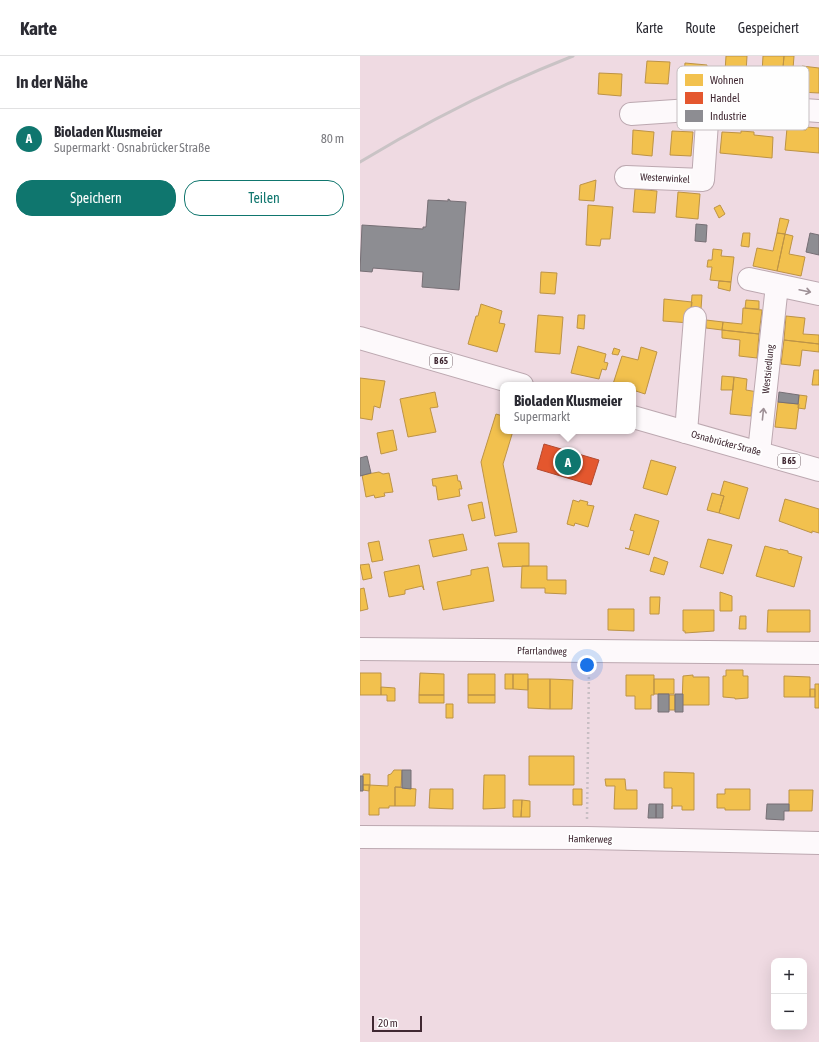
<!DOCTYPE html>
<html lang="de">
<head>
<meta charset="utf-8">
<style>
	:root { --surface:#fff; --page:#f7f7f7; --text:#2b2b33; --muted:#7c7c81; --line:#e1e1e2; --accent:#0f766e }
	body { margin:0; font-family:"Asap Condensed",sans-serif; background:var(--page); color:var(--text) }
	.controls { position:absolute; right:12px; bottom:12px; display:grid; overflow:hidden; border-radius:8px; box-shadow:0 4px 16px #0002 }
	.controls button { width:36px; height:36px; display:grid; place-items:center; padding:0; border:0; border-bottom:1px solid var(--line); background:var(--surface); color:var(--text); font:20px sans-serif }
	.scale { position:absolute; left:12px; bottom:10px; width:50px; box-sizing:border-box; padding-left:4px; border:2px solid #402832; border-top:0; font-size:11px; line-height:14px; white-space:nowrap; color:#402832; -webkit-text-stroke:3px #fefefe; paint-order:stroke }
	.you { position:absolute; left:227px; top:609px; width:14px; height:14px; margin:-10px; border:3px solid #fff; border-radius:50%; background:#1a73e8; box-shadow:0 0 0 6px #1a73e833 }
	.badge { display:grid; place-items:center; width:26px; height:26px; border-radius:50%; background:var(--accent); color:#fff; font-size:13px; font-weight:700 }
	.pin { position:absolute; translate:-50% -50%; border:2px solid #fff; box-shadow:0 1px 4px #0006 }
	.popup { position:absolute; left:140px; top:326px; width:136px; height:52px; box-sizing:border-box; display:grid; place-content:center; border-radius:8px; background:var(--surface); filter:drop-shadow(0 1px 3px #0005); font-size:13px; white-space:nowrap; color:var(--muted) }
	.popup b { font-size:15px; color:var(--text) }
	.popup::after { content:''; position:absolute; left:50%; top:100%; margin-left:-8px; border:8px solid transparent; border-top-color:var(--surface) }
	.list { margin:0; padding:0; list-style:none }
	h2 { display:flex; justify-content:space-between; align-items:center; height:52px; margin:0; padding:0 16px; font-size:17px }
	h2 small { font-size:13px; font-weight:400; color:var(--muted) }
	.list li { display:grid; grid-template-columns:26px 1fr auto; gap:12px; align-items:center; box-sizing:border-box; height:60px; padding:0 16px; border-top:1px solid var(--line) }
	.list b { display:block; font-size:15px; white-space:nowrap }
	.list p { margin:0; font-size:13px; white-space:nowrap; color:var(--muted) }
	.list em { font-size:13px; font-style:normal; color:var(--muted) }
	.actions { display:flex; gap:8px; padding:12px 16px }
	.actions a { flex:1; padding:9px 0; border:1px solid var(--accent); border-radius:16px; text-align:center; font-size:14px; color:var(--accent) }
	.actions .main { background:var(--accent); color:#fff }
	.map { position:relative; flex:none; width:459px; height:986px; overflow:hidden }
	header { display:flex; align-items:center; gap:24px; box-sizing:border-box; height:56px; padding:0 20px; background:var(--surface); border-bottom:1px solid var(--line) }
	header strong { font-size:19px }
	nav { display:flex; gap:22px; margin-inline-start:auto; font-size:14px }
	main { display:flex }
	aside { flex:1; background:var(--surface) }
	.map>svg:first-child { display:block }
</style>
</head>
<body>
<header>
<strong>Karte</strong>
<nav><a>Karte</a><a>Route</a><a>Gespeichert</a></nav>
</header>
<main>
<aside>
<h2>In der Nähe<small></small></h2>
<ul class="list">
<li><span class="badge">A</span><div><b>Bioladen Klusmeier</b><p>Supermarkt · Osnabrücker Straße</p></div><em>80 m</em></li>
</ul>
<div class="actions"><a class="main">Speichern</a><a>Teilen</a></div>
</aside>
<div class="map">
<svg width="459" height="986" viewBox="0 0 459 986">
	<rect width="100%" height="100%" fill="#efdae2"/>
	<path fill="#f2c14e" stroke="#bd9346" d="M366,0H387L385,33L364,31Z
		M403,0H424L421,34L401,33Z
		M424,0H434L433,13L423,12Z
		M287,5L310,6L308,28L285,27Z
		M325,7L347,9L346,31L323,29Z
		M442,10L459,12V37L440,36Z
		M239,17L262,18L261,40L238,38Z
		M446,71L459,72V97L425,94L427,72L446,74Z
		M273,74L294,76L292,100L272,98Z
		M312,75L333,76L331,100L310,99Z
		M381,75L394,76V79L413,81L412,102L360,97L362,76L381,77Z
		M236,124L234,145L219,144L220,129Z
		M275,133L297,135L295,157L273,156Z
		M318,136L340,138L338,163L316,161Z
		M228,149L253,151L250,183H241L240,190L226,189Z
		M360,149L365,158L359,162L354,152Z
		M420,162L429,164L425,178L417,177Z
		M383,177H390L389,191L381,190Z
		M417,177L425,178L417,215L393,210L397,192L413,195Z
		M425,178L433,180L429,198L445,201L441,220L417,215Z
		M353,193L362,194L361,200L374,201L371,226L350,224L352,211H347L348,204H352Z
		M181,216L197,217L195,238L180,237Z
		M359,225L371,226L370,235L358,232Z
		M332,239H342L341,253H331Z
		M304,243L332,246L330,267L303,265Z
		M386,244L399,245V253L385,252Z
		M121,248L142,255L139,267L145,268L137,296L108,288L116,260H118Z
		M383,252L402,254L399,278L362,274L363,266L382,268Z
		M178,259L203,261L200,298L175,296Z
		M218,259H225L224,273L217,272Z
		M426,260L445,262L443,278L459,279V288L424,284Z
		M346,264L363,266L362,274L346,272Z
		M362,274L399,278L397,302L379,300L380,284L362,282Z
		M424,284L459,288V296L442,294L440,310L421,308Z
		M218,290L246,298L244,306L248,307L246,314L242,313L239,323L211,317Z
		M281,291L297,296L285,338L273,334V329L253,328L262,300L278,304Z
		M254,292L260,294L258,299L252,298Z
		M454,314H459V329H452Z
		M362,320L374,321L373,334H361Z
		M374,321L387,323L386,334L398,336L397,352L392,351L391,360L370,358Z
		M0,322L25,325L20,352L14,350L12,364L0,362Z
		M75,336L78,351L70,352L76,376L48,381L40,343Z
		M439,339L447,340L445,353L438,352Z
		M418,346L439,348L436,373L415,371Z
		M136,358L143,360V375H153L143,408L157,476L135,480L121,406Z
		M33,374L37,394L21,398L17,377Z
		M291,404L316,411L307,439L283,432Z
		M19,416L23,418L29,417L33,436L24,437L25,440L15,442L14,439L6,441L2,419Z
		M97,419L98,425H100L102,433H99L100,440L78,444L76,430H73L72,423Z
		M364,425L388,432L379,463L359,457L364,440L360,439Z
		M352,437L364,440L359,457L347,454Z
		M425,443L459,453V477L452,475V477L419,465Z
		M213,444L219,446L220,444L228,446L227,449L234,450L228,471L215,467L214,470L207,468Z
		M122,446L125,462L112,465L108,449Z
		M275,458L299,465L289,499L265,492L269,493L274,475L270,474Z
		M103,478L107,494L73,501L69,484Z
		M348,483L372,489L363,518L340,511Z
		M19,485L23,504L12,506L8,487Z
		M138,487H169V510L143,511Z
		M405,490L420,494V493L428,495V497L442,501L434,531L396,520Z
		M294,501L308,506L304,519L290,515Z
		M9,508L12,522L3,524L0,509Z
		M59,509L64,534L62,530L45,534V538L29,541L24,516Z
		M162,510H187V524H206V538L185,537V532H161Z
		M128,511L134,545L83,554L77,526L111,519V514Z
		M4,532L8,553L0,555V533Z
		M360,536L372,540V555H360Z
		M290,541H300L299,558H290Z
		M248,553H274V575L248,574Z
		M323,554H354V575L325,577V575H323Z
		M408,554H450V576H407Z
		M380,560H386V573H379Z
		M366,614H383V620H388V642L375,643V642L363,641V620H366Z
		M0,617H21V639H0Z
		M60,617L84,618V639H59Z
		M108,618H135V639H108Z
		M145,618H153V633H145Z
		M153,618H168V634L153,633Z
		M266,619H294V639H291V653H275V640H266Z
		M333,619V621H349V649H322L323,620Z
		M424,620L450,621V641H424Z
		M168,623H190V653L168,652Z
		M190,623L213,624L212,653H190Z
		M294,623H314V638H294Z
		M455,628H459V652H455Z
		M21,631L35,632V645H27V639H21Z
		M450,633H455V641H450Z
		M59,639H84V647H59Z
		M108,639H135V647H108Z
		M309,639H315V654H309Z
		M86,648H93V662H86Z
		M169,700H214V729H169Z
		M34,714H42L41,731H35V750H29V752H19V759H9V729L28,730V719L31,718Z
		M304,716L334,717V754H322V750H312V753V732H304Z
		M3,718H10V729H3Z
		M124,719H145V752L123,753Z
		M245,723H265L266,734H277V753H254L255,730H246Z
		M3,729H10L9,735L3,734Z
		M35,731L56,733L55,750H35Z
		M70,733H93V753L69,752Z
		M213,733H222V749H213Z
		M365,733H390V754H365V752H357V738H365Z
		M429,734H453L452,755H429Z
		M153,744H162L161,761H153Z
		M162,744L170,745V761H161Z"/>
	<path fill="#e4572e" stroke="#b3492f" d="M184,388L239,404L231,429L177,413Z"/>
	<path fill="#8d8d92" stroke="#766f75" d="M88,143L90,144V145L106,146L99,234L62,231L63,216L13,212L12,216L0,215L2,169L63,173V171H66L68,144L88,145Z
		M336,168L347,169L346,186L335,185Z
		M450,177L459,179V199L446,196Z
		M419,336L439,339L438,348L418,346Z
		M7,400L11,417L0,420V402Z
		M298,638H309V656H298Z
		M315,638H323V656H315Z
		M42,714H51V733L42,732Z
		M0,720H3V735H0Z
		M289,748H296V762H288Z
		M296,748H303V762H296Z
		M407,748H429V755H424V764L406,763Z"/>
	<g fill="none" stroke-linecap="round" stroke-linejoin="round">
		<g stroke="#bca8b0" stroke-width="24">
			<path id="minor" d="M271,58L389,50L459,55
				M266,121L343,124L348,52
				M389,223L417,229
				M326,376L335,262
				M399,396L417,229L459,238
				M0,593L459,597
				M0,781L227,782L459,787"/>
		</g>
		<g stroke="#bca8b0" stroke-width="24">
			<path id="major" d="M0,282L162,329
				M273,361L459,414"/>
		</g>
		<path stroke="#c8bec3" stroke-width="2.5" stroke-dasharray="2 3" stroke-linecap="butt" d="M227,763L229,614"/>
		<use href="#minor" stroke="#fdf9fb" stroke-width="22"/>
		<use href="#major" stroke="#fdf9fb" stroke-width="22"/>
		<path stroke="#c9c3c5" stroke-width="3" d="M0,106C68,65 139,29 213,0"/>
	</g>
	<defs><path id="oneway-shaft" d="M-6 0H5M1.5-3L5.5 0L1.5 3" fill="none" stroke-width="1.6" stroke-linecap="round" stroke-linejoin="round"/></defs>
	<g stroke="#9e9096">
		<use href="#oneway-shaft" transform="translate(445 235) rotate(12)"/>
		<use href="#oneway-shaft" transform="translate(403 358) rotate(-84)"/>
	</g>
	<g text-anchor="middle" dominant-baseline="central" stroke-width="4" stroke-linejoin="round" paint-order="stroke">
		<g fill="#fefefe" stroke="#79686f" stroke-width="1">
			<rect x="70" y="298" width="22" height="14" rx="3"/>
			<rect x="418" y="398" width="22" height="14" rx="3"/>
		</g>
		<g font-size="9" font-weight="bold" fill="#402832">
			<text x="81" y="305">B 65</text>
			<text x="429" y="405">B 65</text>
		</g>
		<g font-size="10" fill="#402832" stroke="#fefefe">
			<text transform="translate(305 122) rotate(3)">Westerwinkel</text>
			<text transform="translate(408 313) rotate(-84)">Westsiedlung</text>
			<text transform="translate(366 387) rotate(15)">Osnabrücker Straße</text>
			<text transform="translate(182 595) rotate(1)">Pfarrlandweg</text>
			<text transform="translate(230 783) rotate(1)">Hamkerweg</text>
		</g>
	</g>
	<rect x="317" y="10" width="132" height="64" rx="6" fill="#fefefe" stroke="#c5bec1" stroke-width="1"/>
	<rect x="325" y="18" width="18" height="12" fill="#f2c14e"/>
	<rect x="325" y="36" width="18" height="12" fill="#e4572e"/>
	<rect x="325" y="54" width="18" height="12" fill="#8d8d92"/>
	<g font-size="11" fill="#402832">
		<text x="350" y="28">Wohnen</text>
		<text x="350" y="46">Handel</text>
		<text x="350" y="64">Industrie</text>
	</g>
</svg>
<div class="controls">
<button>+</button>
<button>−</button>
</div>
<div class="scale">20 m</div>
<div class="you"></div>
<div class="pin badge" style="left:208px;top:406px">A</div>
<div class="popup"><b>Bioladen Klusmeier</b>Supermarkt</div>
</div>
</main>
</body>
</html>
